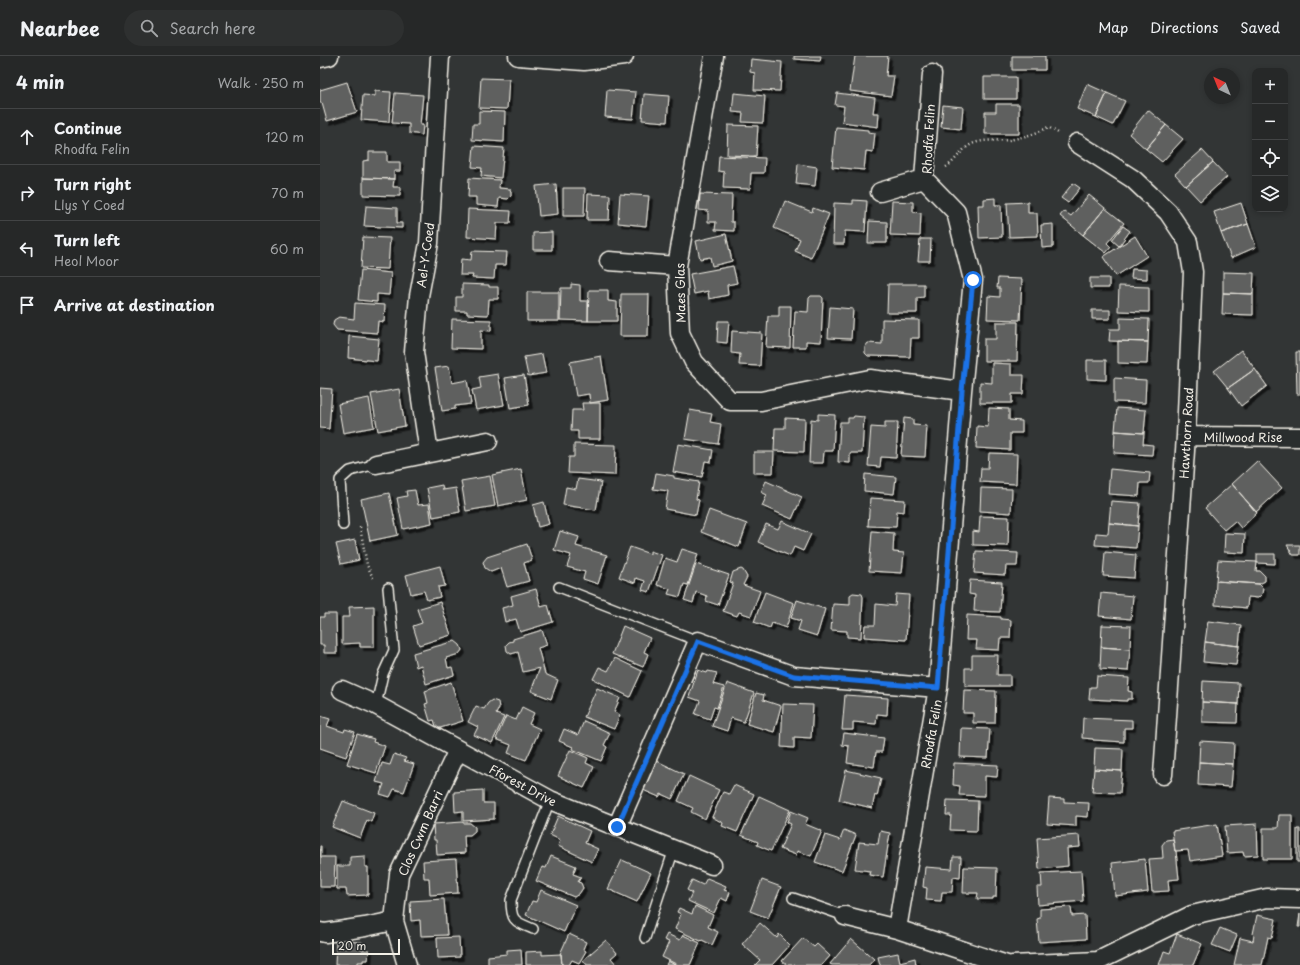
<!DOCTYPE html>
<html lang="en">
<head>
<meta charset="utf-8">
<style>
	:root { --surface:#262828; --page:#2e3030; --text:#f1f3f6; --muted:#a4a6a8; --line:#424445 }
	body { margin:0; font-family:"Playpen Sans",sans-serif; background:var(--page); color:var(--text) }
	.controls { position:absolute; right:12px; top:12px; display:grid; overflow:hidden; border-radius:8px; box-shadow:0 2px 6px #0003 }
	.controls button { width:36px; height:36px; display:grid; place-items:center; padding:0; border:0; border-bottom:1px solid var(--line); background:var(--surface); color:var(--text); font:20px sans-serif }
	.compass { position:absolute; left:884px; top:12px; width:36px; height:36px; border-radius:50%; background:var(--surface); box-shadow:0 2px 6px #0003; rotate:317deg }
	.scale { position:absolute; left:12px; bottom:10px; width:68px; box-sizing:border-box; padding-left:4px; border:2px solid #f4f1e8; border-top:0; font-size:11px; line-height:14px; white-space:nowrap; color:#f4f1e8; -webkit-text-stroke:3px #2a2d2e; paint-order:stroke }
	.stop { position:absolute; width:12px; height:12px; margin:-9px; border:3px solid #1a73e8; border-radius:50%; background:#fff }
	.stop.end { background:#1a73e8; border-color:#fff; box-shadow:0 1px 4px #0008 }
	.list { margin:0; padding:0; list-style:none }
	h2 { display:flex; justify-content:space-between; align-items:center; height:52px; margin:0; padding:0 16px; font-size:17px }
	h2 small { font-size:13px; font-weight:400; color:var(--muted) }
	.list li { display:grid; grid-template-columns:26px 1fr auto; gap:12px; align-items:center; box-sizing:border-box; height:56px; padding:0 16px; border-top:1px solid var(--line) }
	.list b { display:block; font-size:15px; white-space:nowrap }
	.list p { margin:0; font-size:13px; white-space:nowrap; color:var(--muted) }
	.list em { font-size:13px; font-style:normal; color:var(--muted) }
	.icon { flex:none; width:22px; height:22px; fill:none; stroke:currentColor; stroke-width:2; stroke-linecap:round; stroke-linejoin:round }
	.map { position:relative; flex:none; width:980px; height:909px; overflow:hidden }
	header { display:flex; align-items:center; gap:24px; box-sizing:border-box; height:56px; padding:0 20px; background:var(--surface); border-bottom:1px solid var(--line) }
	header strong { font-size:19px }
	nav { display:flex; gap:22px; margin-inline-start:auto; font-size:14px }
	.search { width:280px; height:36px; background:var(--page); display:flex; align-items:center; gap:10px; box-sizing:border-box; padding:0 14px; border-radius:22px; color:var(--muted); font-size:15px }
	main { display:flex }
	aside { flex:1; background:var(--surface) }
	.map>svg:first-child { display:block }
</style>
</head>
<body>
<header>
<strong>Nearbee</strong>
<div class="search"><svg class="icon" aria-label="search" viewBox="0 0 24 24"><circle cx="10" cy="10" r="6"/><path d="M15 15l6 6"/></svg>Search here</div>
<nav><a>Map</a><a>Directions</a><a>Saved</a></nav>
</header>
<main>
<aside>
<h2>4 min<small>Walk · 250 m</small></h2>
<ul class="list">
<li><svg class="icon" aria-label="ahead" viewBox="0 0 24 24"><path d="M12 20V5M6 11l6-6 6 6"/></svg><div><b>Continue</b><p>Rhodfa Felin</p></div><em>120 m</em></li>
<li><svg class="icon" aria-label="right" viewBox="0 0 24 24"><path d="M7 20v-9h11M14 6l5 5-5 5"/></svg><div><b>Turn right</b><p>Llys Y Coed</p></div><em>70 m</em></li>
<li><svg class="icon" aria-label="left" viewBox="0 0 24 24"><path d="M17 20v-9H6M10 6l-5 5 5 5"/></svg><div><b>Turn left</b><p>Heol Moor</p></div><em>60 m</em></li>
<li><svg class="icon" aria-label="arrive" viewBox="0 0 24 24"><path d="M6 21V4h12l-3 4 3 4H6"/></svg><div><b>Arrive at destination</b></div></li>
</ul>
</aside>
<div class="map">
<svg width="980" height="909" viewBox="0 0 980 909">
	<defs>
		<filter id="shadow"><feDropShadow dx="3.5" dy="3.5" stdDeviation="0" flood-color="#0009"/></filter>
	</defs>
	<rect width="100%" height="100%" fill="#323535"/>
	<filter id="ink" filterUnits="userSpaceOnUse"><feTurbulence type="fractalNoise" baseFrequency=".025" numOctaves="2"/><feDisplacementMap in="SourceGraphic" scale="8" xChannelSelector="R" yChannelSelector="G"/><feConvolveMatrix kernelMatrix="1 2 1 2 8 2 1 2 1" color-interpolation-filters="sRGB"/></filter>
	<g filter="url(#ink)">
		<path fill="#5f605f" stroke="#f4f1e8" filter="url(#shadow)" d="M474,0H501L500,5L474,3Z
			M535,0H568L566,20H574L571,40L530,35Z
			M692,0H725V14H692Z
			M431,3L462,6L460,35L434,34L435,17L430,16Z
			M664,21H696V43H664Z
			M161,22L189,23L187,53L159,52Z
			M27,26L37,56L7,65L2,47H0V34Z
			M767,28L787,37L776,61L757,53Z
			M287,34L316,36L313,63L285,61Z
			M55,35L71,36L69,66L41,64L43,39L55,40Z
			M75,37L103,39L100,69H103L102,79L89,77V68L72,67Z
			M414,37L445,40L443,67L422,66L423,57L412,56Z
			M517,37L555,42L553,57H559L558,71L522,66L524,50L515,49Z
			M787,37L805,45L793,69L776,61Z
			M324,38L349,40L347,66L322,64Z
			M676,48H699V78H665V56H676Z
			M623,49L643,51L641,73L621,71Z
			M828,54L846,69L826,93L809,78Z
			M159,55L185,56L184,86L152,84L153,68H159Z
			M408,69L438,70L436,100L407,99Z
			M846,69L863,83L842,106L826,93Z
			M516,71L548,74V76L555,77L553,96L546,95L544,114L512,111Z
			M154,90L184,92L181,122L161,120L162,112L152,111Z
			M882,94L893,106L866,130L855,118Z
			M49,96H67V106H80V115H74V123L43,122V105L49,104Z
			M399,100L445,102L444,117H431L430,133L403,132L404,116L398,115Z
			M893,106L907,121L880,145L866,130Z
			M478,108L497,111L495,130L476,128Z
			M43,122L74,123L73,131H80V140L43,139Z
			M149,122L180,124L179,132L190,133L191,136V140L188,143L179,142L178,151L156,149V141H148Z
			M753,127L760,132L748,147L741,142Z
			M236,128L238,158L219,160L216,130Z
			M243,132H265L264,160H243Z
			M268,138L290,139L289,164H267Z
			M300,138L329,140L326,170L298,167Z
			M380,138L412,139L411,166H414V175L395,174L396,166H388V155L379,154Z
			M769,139L785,152L763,179L740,160L744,155L751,160Z
			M675,142V149H681L682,181L659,182L658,149H664V143Z
			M533,144L547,145L545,176L525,175L524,188H513L514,147L533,148Z
			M465,145L492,156L493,152L509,158L491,202L475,195L480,183L454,172Z
			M572,145L593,146V156L601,157L600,180L570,179Z
			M708,146V157H717L718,180L689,181L687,147Z
			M921,147L928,168L901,177L894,156Z
			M46,150L77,152V167H82V172L44,170Z
			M785,152L804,167L787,187L791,191L786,197L763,179Z
			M148,153L191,155L190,167H177L176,183L147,181Z
			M549,165L567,166V187H548Z
			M733,168V191L722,192L721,169Z
			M928,168L936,191L911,202L901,177Z
			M803,170L810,175L799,190L792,184Z
			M232,176V194H213V177Z
			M406,178L412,205L392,210L390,201L380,203L376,185Z
			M815,180L827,200L796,220L783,201Z
			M43,181L70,182L68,213L41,212Z
			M600,183H611L610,205H598Z
			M152,195L187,196L186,209H175L174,223L152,222L153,219H140L141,203L151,204Z
			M413,210L417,227L407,229L408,239L389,243L388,235L374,238L370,218Z
			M812,213L827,214V223L811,222Z
			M41,214L71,217L69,239L57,238V246L38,244Z
			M903,216L934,217L933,238L903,237Z
			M678,222L702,223L700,264L667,263L668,240L680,241V232H677Z
			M770,222H789V232H770Z
			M142,228L169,229V231H178V243H169L168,259L147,258V255H136V241H142Z
			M251,228L260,229V245H268V265L240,264L241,232H251Z
			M568,228H604V241L597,242V257H567Z
			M799,230L829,231V256L798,255Z
			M269,234H288V245L297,246V265H268Z
			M207,236H239V265H207Z
			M903,237L933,238V259L902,258Z
			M301,238H329L328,280H300Z
			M491,240H501L503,242L501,286L486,285V291H473L475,255L488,256L489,242Z
			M35,247L65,249L64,266L58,265L57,277L17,274L13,269L14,264L19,261L34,263Z
			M459,250H471L470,292L446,291L448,260H459Z
			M510,251L533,253L531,283L508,282Z
			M772,254H790V263H772Z
			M800,262L829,263L828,286L789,285L790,273H800Z
			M132,263L171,264V275L161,274V293L131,292Z
			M562,263L599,264V282H591L590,301L548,300L545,297V291L548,287L562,288Z
			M398,265H409L407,287L397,286Z
			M676,266H698L697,305H664V283H676Z
			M412,275L442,277L440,310L419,309L420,298L411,297Z
			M29,280L59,283L57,305L28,302Z
			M798,285L828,286L827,308L798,307Z
			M921,294L935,313L908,332L894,315Z
			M976,296H980V338H977Z
			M222,298L226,317L208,320L204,301Z
			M281,300L288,344L270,347L269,338L256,340L250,306Z
			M767,304H786V324L767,323Z
			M672,307L691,308V319H704L703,338H692V347H660V326L672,327Z
			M129,310L132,327L147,324L151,348L135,350V353L122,355L115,312Z
			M935,313L947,330L921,350L908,332Z
			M178,318L184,349L156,354L152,334L161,332L159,321Z
			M204,319L209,349L190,352L185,322Z
			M794,322L826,324L825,347L794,346Z
			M0,332L12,333L9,373L0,372Z
			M79,333L85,370L58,375L51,338Z
			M49,342L54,371L23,377L18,348Z
			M262,347H280V383H258V375H251L252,354H263Z
			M669,352L689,353V364L702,365V377H690V394L656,392L657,370L668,371Z
			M797,352L826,354L824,377L795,375Z
			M370,354L392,358L390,366L401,368L398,388L365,383Z
			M498,358L515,359L513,395H504L503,407H489L491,363L498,364Z
			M534,360L544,361L542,397H530V407L518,406L520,366H528V362H533Z
			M465,362L485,363L484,396L454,395L455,372H465Z
			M584,362L593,363V369L607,370L605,401L581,400Z
			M565,366H578L576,402L561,401L560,411L548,410L551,371L565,372Z
			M795,375L824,377L823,388L833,389L832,399L794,397Z
			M254,388L296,389L295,419L248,417L249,401H254Z
			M358,388L393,394L391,406L385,405L382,421L353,416Z
			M434,396H454L453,417H434Z
			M669,397L697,398L696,428L660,426L661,412H668Z
			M937,405L962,432L936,456L912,428Z
			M201,413L207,444L178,450L172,419Z
			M790,413L830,417L829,427H820L819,440L788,438Z
			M336,417L354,420V422L379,426L376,443L379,444L376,459L345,453L348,435L333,433Z
			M545,418L576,421L574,438L544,435Z
			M170,420L175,450L146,455L141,425Z
			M258,423L281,426L276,454L243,449L246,431L256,433Z
			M446,425L482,441L472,463L442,450L447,439L441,436Z
			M912,428L937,457L921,472L915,465L904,474L885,452Z
			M122,429L123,434L136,432L140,456L113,461L107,432Z
			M661,432L692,433L691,457L660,455Z
			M95,434L98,449L109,448L112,467L83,473L77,442L87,440L86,435Z
			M69,437L78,479L50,485L41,443Z
			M550,442L585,444L584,456L577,455L576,471L548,470Z
			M791,445L820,447L818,470L789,467Z
			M224,446L229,468L218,471L213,449Z
			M389,454L427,468L419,491L381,476Z
			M660,460L689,461L688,490L653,489V475L659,476Z
			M462,465L491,478L483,495L474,491L470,500L438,486L446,468L458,473Z
			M789,467L818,470L816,492L775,489L776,477L788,478Z
			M240,475L259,481L256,490L287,499L278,528L263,523L265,516L247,511L251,499L234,494Z
			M552,475L574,477L573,496L584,497L582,517L549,515Z
			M905,477L925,478L924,497L904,496Z
			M35,484L39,504L21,508L16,488Z
			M207,488L212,504L204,507L209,525L187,531L181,512L171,516L165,512L163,506L167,501Z
			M967,489H980V499H973Z
			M310,491L330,498V495L342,499L329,536L322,534L325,525L316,522L315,527L299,521Z
			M362,493L378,498L368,529L364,528L360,541L348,538L350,533L337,529L345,502L357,506Z
			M656,495L698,497L697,510H686L685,519L654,517Z
			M785,496L816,499L814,522L783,520Z
			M937,498H955V508L937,507Z
			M898,504L937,506L936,515H940L945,520V525L939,528L896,525Z
			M376,508L409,519L398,549L386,545L387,540L376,536L373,547L364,544Z
			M120,510L125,530L118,531L120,541L107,544L104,535L91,538L86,519Z
			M421,513L423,514L427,521L423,529L440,535L431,560L419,556L417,560L403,555L413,527L410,526L413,516Z
			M650,524L682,526L680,556L654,555L655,539L649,538Z
			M896,525L939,528L943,532L942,538L938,542L928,541L927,552L895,549Z
			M216,533L221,551L228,549L233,566L200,576L196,563L185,566L182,552L193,549L191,540Z
			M445,536L474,547L466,572L452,567L450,572L434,566Z
			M533,537L542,538L543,541L541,582L527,581V575L511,574L513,548L530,549V539Z
			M781,537L813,540L811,563L779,560Z
			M576,538L589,539L586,584L544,581L545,569H555L556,548L575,550Z
			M477,544L505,553L497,580L478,574L481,565L471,562Z
			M120,546L131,579L99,589L93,570L102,567L97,553Z
			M54,550V591H40V587L22,588V561H30L29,551Z
			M4,558H16L17,597H4V589H0V561H4Z
			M647,559L681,561V563L691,564L690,582H680L679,594L656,593L657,584H646Z
			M888,565L921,569L919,590L885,586Z
			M782,569L811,570L810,593L781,591Z
			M303,570L330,582L324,596L328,598L323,611L292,598Z
			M222,574L227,589L218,592L225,618L238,624L231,643L211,635L220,612L203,616L198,596L191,598L187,595L186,589L189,586L193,585V583Z
			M135,585L140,589L142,594L139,598L126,602L128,612L132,611L134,619L106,628L101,609L96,611L93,597Z
			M885,586L919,590L916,609L883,606Z
			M781,591L810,593L808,615L780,613Z
			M652,599H678L677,619H690V630H645V612H652Z
			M295,602L322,615L310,641L273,623L279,611L288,615Z
			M378,614L387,617L388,615L397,617L393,628L404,631L397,652L394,651L390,663L375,658L380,645L369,641Z
			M777,620L809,622L808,635L812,636V643H807V645L769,643L770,631H776Z
			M883,625L919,627L918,648L882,646Z
			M131,626L143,665L117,673L114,664L110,665L105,648L108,647L105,635Z
			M407,627L434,637L424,666L411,662L407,675L392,670Z
			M277,632L300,642L294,656L300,659L294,673L264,661Z
			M644,634L676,635L675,667H653V657H643Z
			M436,637L444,639L443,644L461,650L454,676L427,668Z
			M525,639L568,642L567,659L557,658L556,668L533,666V674H522Z
			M172,644L178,646L179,652L176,658L184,661L172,687L154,679L158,671L148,666L156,650L164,653L168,647Z
			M882,646L918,648L917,667L882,666Z
			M463,648L493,649L491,682L474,681V692L461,691Z
			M202,651L214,657L209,668L220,673L206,704L188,697L191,689L176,683L186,660L196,664Z
			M0,660L10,663L7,670L24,676L25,673L35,676L26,701L0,692Z
			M763,662L812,664V672H804V686L773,684V683L762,682Z
			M264,665L290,677L284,689L287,691L281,705L252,693L253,691L239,685L244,673L258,679Z
			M641,672L670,673L668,702L640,701Z
			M524,677L564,682L562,696H556L554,711L527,707L529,690L522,689Z
			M37,678L54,683L53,686L65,690L56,717L27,708Z
			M880,685L914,687L913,708L879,706Z
			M775,692L803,693L802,715L774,713Z
			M250,694L268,702L266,707L274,711L264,732L238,720Z
			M74,698L86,702L84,705L94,708L84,736L74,733L70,741L60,738L64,728L56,726L62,707L70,709Z
			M337,705L364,718L352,743L341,738L339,741L323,734Z
			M879,706L913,708L911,731L878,729Z
			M634,707L678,709L677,721L665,720V740L639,739L640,730L633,729Z
			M774,713L802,715L800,737L772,736Z
			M526,714L561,722L557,740L555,739L552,752L519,744Z
			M369,720L399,734L385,763L371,756L373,752L358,745Z
			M414,729L434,738L417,776L402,770L403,767L392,761L403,736L409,738Z
			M163,734V747H174V763L143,765V755L135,756L134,736Z
			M439,740L470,754L451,795L437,789L438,786L421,779Z
			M729,742L744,743V746L769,747L768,761L756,760V770L727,768Z
			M627,744L658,745L657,775L630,774L631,759H626Z
			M23,745L54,757L51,766L47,764L40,782L12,771Z
			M471,755L488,762L485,768L502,775L491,800L477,795L476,799L460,793L471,768L467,766Z
			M959,759H972V803H943V772H958Z
			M238,760L270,775L265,787L278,793L272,806L238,790L240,784L230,779Z
			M143,766V767H150L155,771V775L150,779H144L145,797L117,799L116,784H114L113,768Z
			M897,768L902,800L870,805L868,794L855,795L852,775Z
			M937,768L938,799L924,800L923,796L907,797L905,770Z
			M977,773H980V806H977Z
			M524,774L536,779L522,815L495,806L505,779L520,784Z
			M560,775L570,777L563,821L549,819L550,815L535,813L539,786L558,788Z
			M759,779L760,791L747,792L748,810L719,813L717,782Z
			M853,783L855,795H856L859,823L848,824L849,835L832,836L829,803L843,802L842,789L846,784Z
			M0,790H1V801H15L14,831H0Z
			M45,800V811H48V839L27,840L26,833H17V810H30V801Z
			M231,800L256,810L253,818L261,821L258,826L261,827L263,832L259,838L254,841L216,825L222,811L226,812Z
			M633,801H641L640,822L633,821L632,836H622L621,845L606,844L607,832L603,831L605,811L632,813Z
			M136,803L138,837L110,839L109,822H104L103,805Z
			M825,803L828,836L795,840L792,807Z
			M302,804L331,817L317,846L288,833Z
			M644,811L677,812L676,841H673V843H657L658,837H643Z
			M761,815L763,845L718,849L717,831H722L721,817Z
			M387,822L406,830L404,834L410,836L407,845L401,842L394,857L368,845L372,837L367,834L372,824L383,829Z
			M442,824L461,831L448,862L430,855Z
			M221,834L256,849L244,876L206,859L212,845L216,846Z
			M124,843L127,879L101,880L100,864L91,865L90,845Z
			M375,850L393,859L388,871L398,876L392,889L382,884L381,885L355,873L361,858L357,856L359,852L372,858Z
			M751,851L752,860L765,859L766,883L719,886L717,863L720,862V853Z
			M980,858V871H978Z
			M937,859L956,863L952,882L948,881L942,909H914L920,882L933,885L934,879L933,878Z
			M440,867L457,882L459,878L470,889L452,909H435L440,904L422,888Z
			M900,872L917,879L910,896L892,889Z
			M249,878L266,886L263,893L266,895L259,907L252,904L249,909H242L241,898H240Z
			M347,878L360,884L363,879L380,887L370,909H358L342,901L349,886L344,884Z
			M857,878L882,888L873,909H839L844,895L850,897Z
			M139,881L140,901L118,902L117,882Z
			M483,882L494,891L497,888L510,900L502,909H467L462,905Z
			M531,883L554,903L549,909H512L510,908Z
			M286,884L297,897L291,902L297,909H267L263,904Z
			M16,885L42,886V894H49L48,904H43V906H38V909H15Z
			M201,893L202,909H168V900L187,898V894Z
			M222,895V899L241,898L242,909H206V896Z
			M578,897L580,906L595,902L596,909H560L558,901Z
			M348,905L355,909H346Z"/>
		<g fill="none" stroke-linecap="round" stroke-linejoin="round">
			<g stroke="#f4f1e8" stroke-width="12">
				<path id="service" d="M23,469L20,424L30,415L56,408
					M239,531L378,585
					M56,649L63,618L74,594L68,532
					M473,842L525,860
					M213,873C194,865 191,865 191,844L230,744
					M325,882L354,793"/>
			</g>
			<g stroke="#f4f1e8" stroke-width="21">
				<path id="minor" d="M198,0L264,5L304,0
					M394,0L357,210L360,277L374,306L410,345H441L550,323L642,335
					M0,2L9,0
					M757,87L813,123L848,156L868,186L873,216L866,380L843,719
					M560,136L604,123
					M289,205L357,210
					M866,380L980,381
					M109,397L94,296L99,240L109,187L120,0
					M56,408L168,385
					M22,634L56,649L230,744L392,809
					M297,771L378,585L474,620L618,632
					M525,860L577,873L687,909
					M577,873L618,632L642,335L653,224L636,156L604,123L612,18
					M0,876L5,877L45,871L74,865
					M87,909L74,865L79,818L138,694
					M692,909L778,905L872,859L947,842L980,843"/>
			</g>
			<path stroke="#f4f1e8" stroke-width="2.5" stroke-dasharray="1 3" stroke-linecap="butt" d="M626,111C636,105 641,93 652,88C662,83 678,85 689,84C703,81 716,78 728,71L740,78
				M40,471L47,509L54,524"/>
			<use href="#service" stroke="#2a2d2e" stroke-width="9"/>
			<use href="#minor" stroke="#2a2d2e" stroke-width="18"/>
		</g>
	</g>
	<g fill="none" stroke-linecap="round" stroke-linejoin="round" filter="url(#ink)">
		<path stroke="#1a73e8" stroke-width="5" d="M297,771L378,585L474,620L618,632L642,335L653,224"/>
	</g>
	<g text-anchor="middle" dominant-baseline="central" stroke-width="4" stroke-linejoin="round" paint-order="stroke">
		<g font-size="12" fill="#f4f1e8" stroke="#2a2d2e">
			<text transform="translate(608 83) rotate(-87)">Rhodfa Felin</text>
			<text transform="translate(105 199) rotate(-82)">Ael-Y-Coed</text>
			<text transform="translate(360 237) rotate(-91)">Maes Glas</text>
			<text transform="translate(866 377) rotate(-87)">Hawthorn Road</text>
			<text x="923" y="381">Millwood Rise</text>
			<text transform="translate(611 678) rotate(-80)">Rhodfa Felin</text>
			<text transform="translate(203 729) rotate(28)">Fforest Drive</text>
			<text transform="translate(100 777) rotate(-66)">Clos Cwm Barri</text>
		</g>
	</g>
</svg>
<div class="controls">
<button>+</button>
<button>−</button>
<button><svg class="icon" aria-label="locate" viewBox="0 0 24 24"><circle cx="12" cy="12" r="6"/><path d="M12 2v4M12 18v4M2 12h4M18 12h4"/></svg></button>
<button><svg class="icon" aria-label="layers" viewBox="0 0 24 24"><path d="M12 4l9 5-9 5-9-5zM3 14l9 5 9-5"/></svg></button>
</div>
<svg class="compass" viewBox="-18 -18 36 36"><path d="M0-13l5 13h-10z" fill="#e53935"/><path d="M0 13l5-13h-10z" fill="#a4a6a8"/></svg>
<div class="scale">20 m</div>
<div class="stop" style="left:653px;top:224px"></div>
<div class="stop end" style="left:297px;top:771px"></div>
</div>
</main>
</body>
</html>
